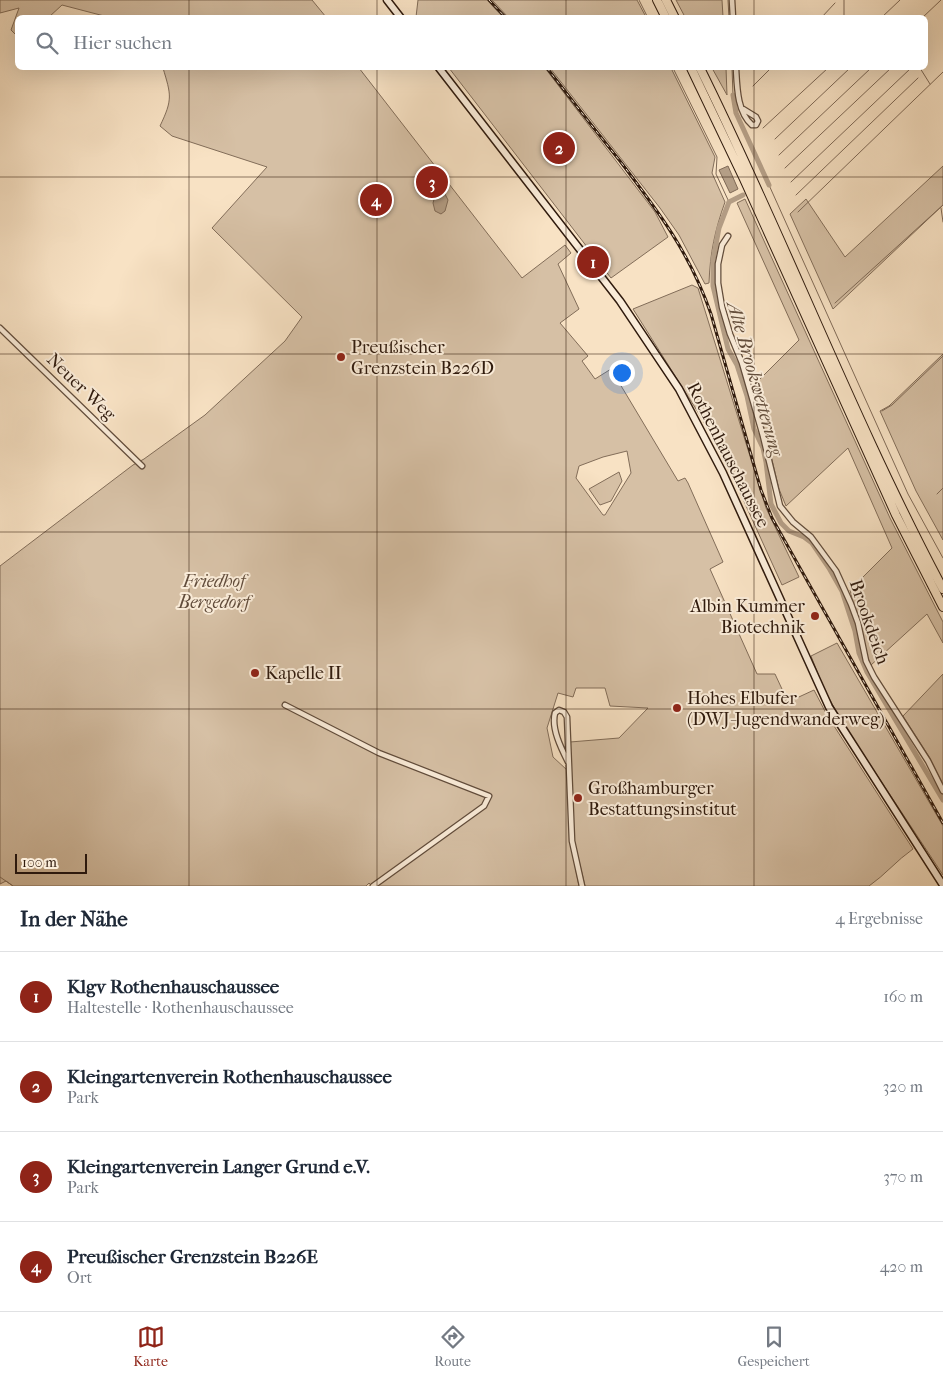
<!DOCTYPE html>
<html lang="de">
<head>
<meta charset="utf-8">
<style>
	:root { --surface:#fff; --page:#f2f2f3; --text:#1f2937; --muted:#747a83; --line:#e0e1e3; --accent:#8f2418 }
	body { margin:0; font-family:"IM FELL French Canon",serif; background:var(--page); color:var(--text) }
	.scale { position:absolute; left:15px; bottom:12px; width:72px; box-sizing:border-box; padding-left:5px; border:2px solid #2f1a0d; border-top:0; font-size:14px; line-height:18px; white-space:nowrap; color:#2f1a0d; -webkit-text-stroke:4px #faecd9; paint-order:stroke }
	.you { position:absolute; left:621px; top:372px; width:18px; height:18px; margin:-12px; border:4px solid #fff; border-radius:50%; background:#1a73e8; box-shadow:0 0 0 8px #1a73e833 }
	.badge { display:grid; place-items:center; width:32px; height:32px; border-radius:50%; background:var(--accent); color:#fff; font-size:16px; font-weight:700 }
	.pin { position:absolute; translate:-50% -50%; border:2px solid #fff; box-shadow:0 1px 5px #0006 }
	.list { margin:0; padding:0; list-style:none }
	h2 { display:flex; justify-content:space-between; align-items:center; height:65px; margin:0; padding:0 20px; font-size:21px }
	h2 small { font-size:16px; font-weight:400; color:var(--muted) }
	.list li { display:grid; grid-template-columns:32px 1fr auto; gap:15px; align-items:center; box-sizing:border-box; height:90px; padding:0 20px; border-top:1px solid var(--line) }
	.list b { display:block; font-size:19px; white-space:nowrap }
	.list p { margin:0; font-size:16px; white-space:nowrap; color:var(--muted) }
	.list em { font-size:16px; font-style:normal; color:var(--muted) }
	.icon { flex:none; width:28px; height:28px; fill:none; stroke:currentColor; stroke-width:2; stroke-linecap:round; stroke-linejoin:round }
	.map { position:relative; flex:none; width:943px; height:886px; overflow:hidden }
	.search { position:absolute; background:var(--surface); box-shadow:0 5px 20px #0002; left:15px; right:15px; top:15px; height:55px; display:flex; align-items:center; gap:12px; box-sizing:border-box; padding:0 18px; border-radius:8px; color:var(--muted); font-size:19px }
	.sheet { height:425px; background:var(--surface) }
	nav { display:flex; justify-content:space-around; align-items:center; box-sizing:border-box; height:70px; border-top:1px solid var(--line); background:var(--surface); font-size:14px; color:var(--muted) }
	nav a { display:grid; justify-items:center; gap:2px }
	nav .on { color:var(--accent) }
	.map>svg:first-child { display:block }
</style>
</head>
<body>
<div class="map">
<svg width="943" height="886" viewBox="0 0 943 886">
	<rect width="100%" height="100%" fill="#f8e2c4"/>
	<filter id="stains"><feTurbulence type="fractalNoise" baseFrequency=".004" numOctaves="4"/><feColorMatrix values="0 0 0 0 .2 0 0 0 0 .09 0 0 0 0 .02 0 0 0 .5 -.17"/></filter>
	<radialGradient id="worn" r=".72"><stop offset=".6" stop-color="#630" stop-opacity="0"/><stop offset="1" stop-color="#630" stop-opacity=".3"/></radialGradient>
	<path fill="#d6c0a5" stroke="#826d59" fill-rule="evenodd" d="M0,0H312L326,17H108L62,5L49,17L18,18L17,36L11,30L19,8L0,13Z
		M418,0H487L503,17H416Z
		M492,0H637L646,17H508Z
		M676,0H722L723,17H685Z
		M163,68H359L522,278L565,245L571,253L558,264L579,309L560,323L588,356L582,361L595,379L611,369L678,481L685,478L688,483L723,562L710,569L757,674H775L788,702L814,690L827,715L913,849C897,860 885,875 869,886H585L574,840L570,742L619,738L648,708L610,706L605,688H576L573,697L558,693L547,728L553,757L567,770L570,840L579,886H372L369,883L366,886H13L6,881L0,884V566L133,465L144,459L205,415L285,341L302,317L212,228L267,167L172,136L160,126C173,99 171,95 163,68ZM627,451L631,473L605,515H603L576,478L579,466L603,457Z
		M449,68H545L655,212L668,237L611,278Z
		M550,68H671L715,157L712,173L725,202C715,230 710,253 709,283L705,284L679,235L660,208Z
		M712,68H726L727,95Z
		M943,166V205L833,309L790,214L806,199L845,257Z
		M745,199L890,518L943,622V643L927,614L871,665L865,651L850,590L892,548L848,448L786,506L779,489L766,435L752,387L799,340L737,203Z
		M692,285L698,288L766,508L799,577L782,585L727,464L701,417L633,309Z
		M943,354V540L916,491L880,411L889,406Z
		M619,472L622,481L611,501L600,505L589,489Z
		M837,643L943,826V875L842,722L824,689L811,656Z
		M943,674V784L930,758L903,716Z"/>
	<path fill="#b49e86" stroke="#7f6956" d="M728,166L738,189L730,193L719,170Z
		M439,193L445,194L448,200L445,211L441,214L435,211L433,203L435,196Z"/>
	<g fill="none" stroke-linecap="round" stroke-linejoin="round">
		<path stroke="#7f6956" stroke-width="1" d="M639,0L648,18
			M728,0L729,18
			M844,0V18
			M821,18L835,3
			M881,18L900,0
			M922,18L941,0
			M673,68L717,157L716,174L729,202
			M732,68L733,95
			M920,68L930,84
			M753,86L771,68
			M763,128L828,68
			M775,139L850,68
			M779,155L871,68
			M785,168L891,68
			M791,182L911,68
			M769,185L908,494L943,558
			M796,195L918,78
			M941,208L943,222
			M798,212L943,72
			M835,303L943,205
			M882,411L892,405L943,356
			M937,494L943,488
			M0,877L13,886"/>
		<path stroke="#b49e86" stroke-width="5" d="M733,95L736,113L769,185
			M743,195L729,202L719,228L713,260V286L728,349L737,365L747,396L754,429L763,448L766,462L771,504L781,523L789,531L804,537L812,543L829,568L842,591L855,631L859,653L867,672L943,800"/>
		<g stroke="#614c3b" stroke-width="7">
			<path id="street" d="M732,0L733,18
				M736,68C737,86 737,112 752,125H756L758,121L756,117L743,109
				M728,236L722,245L718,264V283L722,307L730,334L742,363L763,436L780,506L793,522L811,537L836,571L851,604L858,623L866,661L874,677L928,761L943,791
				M0,328L142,466
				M285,705L379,753L489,796L484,806L373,886
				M568,762C561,748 551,728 555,713L559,710L564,712L567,717L572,841L582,886"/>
		</g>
		<g stroke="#2f1a0d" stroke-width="9">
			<path id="secondary" d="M387,0L401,18
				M439,68L620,301L679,389L723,473L829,707L943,885"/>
		</g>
		<g stroke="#2f1a0d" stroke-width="10">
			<path id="highway" d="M657,0L666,18
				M666,0L675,18
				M691,68L744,179L896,515L943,607
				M700,68C785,239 853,420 943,589"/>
		</g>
		<use href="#street" stroke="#faecd9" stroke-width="4.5"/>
		<use href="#secondary" stroke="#faecd9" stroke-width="6"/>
		<use href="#highway" stroke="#f8e2c4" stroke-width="8"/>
		<g stroke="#2f1a0d" stroke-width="3">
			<path id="rail" d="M489,0L506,18
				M547,68C571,99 595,130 620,161C658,211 690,253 711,314L761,490L772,518L943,823"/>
		</g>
		<use href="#rail" stroke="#faecd9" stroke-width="1" stroke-dasharray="4" stroke-linecap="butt"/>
	</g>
	<path fill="none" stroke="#2f1a0d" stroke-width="1" stroke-opacity="0.55" d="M189,0V18M377,0V18M566,0V18M754,0V18M189,68V886M377,68V886M566,68V886M754,68V886M0,177H943M0,354H943M0,532H943M0,709H943"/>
	<g fill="#8f2418" stroke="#faecd9" stroke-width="2">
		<circle cx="341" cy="357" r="5"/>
		<circle cx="815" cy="616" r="5"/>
		<circle cx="255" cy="673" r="5"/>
		<circle cx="677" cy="708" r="5"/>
		<circle cx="578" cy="798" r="5"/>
	</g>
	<g text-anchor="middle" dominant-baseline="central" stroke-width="4" stroke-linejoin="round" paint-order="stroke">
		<g font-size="18" fill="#2f1a0d" stroke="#faecd9" text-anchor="start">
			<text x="351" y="347">Preußischer<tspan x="351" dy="21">Grenzstein B226D</tspan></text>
			<text x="805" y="606" text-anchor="end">Albin Kummer<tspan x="805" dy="21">Biotechnik</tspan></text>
			<text x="265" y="673">Kapelle II</text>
			<text x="687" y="698">Hohes Elbufer<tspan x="687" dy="21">(DWJ-Jugendwanderweg)</tspan></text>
			<text x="588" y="788">Großhamburger<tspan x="588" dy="21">Bestattungsinstitut</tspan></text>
		</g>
		<g font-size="18" fill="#2f1a0d" stroke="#faecd9">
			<text transform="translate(81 387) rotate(44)">Neuer Weg</text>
			<text transform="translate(728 455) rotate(63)">Rothenhauschaussee</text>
			<text transform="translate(869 622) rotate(71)">Brookdeich</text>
		</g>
		<g font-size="18" font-style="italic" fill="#614c3b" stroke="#faecd9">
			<text x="214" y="581">Friedhof<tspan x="214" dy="21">Bergedorf</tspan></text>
		</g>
		<g font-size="19" font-style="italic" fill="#644f3d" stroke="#faecd9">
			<text transform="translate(755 379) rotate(74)">Alte Brookwetterung</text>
		</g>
	</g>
	<rect width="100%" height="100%" filter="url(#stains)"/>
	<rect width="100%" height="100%" fill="url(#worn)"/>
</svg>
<div class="scale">100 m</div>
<div class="you"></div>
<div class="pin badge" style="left:593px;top:262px">1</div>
<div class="pin badge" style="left:559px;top:148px">2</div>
<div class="pin badge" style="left:432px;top:182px">3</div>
<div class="pin badge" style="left:376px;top:200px">4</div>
<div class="search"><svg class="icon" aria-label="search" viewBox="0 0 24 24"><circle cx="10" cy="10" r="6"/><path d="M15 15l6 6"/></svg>Hier suchen</div>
</div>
<section class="sheet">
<h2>In der Nähe<small>4 Ergebnisse</small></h2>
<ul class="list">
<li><span class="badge">1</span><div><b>Klgv Rothenhauschaussee</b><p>Haltestelle · Rothenhauschaussee</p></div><em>160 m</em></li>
<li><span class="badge">2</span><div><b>Kleingartenverein Rothenhauschaussee</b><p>Park</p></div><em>320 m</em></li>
<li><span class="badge">3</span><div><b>Kleingartenverein Langer Grund e.V.</b><p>Park</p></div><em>370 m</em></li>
<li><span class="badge">4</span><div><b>Preußischer Grenzstein B226E</b><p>Ort</p></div><em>420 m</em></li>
</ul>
</section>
<nav>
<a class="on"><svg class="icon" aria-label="map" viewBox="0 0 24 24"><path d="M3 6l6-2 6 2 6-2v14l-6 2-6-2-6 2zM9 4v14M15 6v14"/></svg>Karte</a>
<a><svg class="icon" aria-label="directions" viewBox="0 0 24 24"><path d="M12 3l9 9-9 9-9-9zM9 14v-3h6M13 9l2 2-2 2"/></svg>Route</a>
<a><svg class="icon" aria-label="saved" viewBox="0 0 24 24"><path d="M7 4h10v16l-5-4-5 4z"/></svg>Gespeichert</a>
</nav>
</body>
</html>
